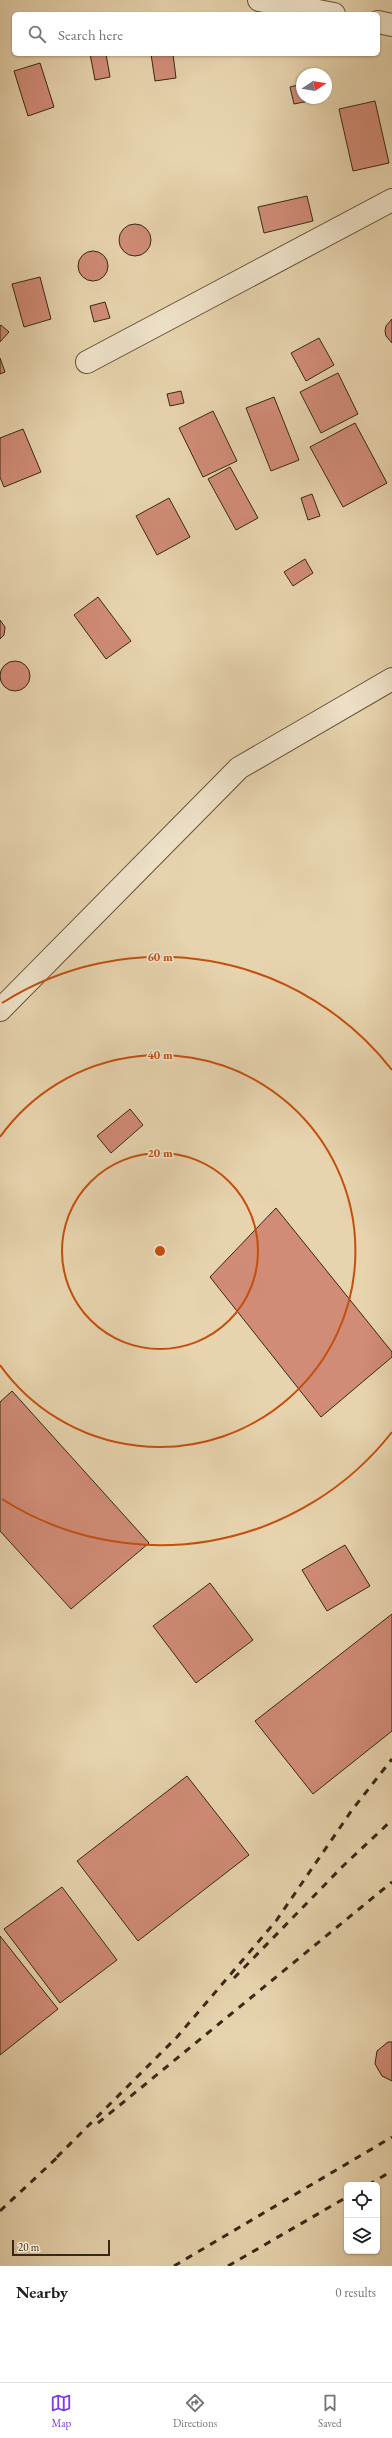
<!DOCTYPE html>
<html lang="en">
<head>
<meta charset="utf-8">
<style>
	:root { --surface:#fff; --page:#f2f2f2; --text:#202124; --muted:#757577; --line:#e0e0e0; --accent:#7c3aed }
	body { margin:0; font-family:"EB Garamond",serif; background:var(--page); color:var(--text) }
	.controls { position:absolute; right:12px; bottom:12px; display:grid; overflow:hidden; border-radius:6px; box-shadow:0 1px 3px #0004 }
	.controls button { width:36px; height:36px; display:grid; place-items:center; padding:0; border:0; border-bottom:1px solid var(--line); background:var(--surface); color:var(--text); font:20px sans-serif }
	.compass { position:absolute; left:296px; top:68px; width:36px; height:36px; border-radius:50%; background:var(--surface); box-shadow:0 1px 3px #0004; rotate:78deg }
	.scale { position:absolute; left:12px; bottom:10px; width:98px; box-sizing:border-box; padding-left:4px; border:2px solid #372716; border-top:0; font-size:11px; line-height:14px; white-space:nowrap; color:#372716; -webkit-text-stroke:3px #efe3ca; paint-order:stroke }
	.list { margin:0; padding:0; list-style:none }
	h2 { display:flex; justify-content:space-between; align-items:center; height:52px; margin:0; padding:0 16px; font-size:17px }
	h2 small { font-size:13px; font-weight:400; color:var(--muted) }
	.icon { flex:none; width:22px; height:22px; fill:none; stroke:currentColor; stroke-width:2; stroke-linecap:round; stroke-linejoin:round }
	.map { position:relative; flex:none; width:392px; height:2266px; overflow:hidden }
	.search { position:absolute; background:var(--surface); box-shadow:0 1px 3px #0004; left:12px; right:12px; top:12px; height:44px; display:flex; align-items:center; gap:10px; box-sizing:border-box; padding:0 14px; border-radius:6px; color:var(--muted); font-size:15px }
	.sheet { height:116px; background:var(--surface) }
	nav { display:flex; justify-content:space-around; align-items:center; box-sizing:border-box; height:56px; border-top:1px solid var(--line); background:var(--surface); font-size:11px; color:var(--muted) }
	nav a { display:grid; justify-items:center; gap:2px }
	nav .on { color:var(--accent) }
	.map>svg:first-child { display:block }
</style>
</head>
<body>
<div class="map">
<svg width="392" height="2266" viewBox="0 0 392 2266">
	<rect width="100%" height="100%" fill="#e7d4ae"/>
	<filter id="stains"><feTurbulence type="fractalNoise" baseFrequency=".005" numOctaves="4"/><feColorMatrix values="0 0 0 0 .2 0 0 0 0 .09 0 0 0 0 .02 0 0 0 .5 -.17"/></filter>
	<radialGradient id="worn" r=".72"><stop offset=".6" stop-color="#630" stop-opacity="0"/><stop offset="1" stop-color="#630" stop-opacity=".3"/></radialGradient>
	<path fill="#d18c77" stroke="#372716" d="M90,54H106L110,77L95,80Z
		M151,54H173L176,78L155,81Z
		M40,63L54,107L28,116L14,71Z
		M302,84V98H324L294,104L290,87Z
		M375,101L389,163L353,171L339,109Z
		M307,196L313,221L264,233L258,207Z
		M119 240a16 16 0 1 1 32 0a16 16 0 1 1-32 0Z
		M78 266a15 15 0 1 1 30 0a15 15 0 1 1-30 0Z
		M40,277L51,319L24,327L12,284Z
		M105,302L110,318L94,322L90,306Z
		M392,319V343L386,336L385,331L386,326Z
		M1,325L9,332L0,342V326Z
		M319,338L334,365L306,381L291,353Z
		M0,358L5,372L0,374Z
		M338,373L358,414L321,433L300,392Z
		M181,391L184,403L170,406L167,394Z
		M274,397L299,460L271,471L246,408Z
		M213,411L237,461L203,477L179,428Z
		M355,423L387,483L343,507L310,447Z
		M23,429L41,472L4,487L0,477V438Z
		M230,467L258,518L236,530L208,479Z
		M312,494L320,516L308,520L301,498Z
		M169,498L190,537L157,555L136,516Z
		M305,559L313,573L293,586L284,572Z
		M98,597L131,641L106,659L74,615Z
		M0,620L5,627L4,635L0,639Z
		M0 676a15 15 0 1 1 30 0a15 15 0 1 1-30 0Z
		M130,1109L143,1125L111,1153L97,1136Z
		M276,1208L392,1352V1357L321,1417L210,1277Z
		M12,1391L149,1543L71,1609L0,1531V1402Z
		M345,1545L370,1586L327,1611L302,1570Z
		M210,1583L253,1640L196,1683L153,1626Z
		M392,1614V1731L313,1794L255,1721Z
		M187,1776L249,1855L138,1941L77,1861Z
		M62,1887L117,1960L60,2003L4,1929Z
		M0,1936L58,2009L0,2055Z
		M388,2042H392V2081L382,2076L375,2064L377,2051Z"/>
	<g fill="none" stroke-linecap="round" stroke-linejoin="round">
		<g stroke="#63523c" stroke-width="24">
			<path id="street" d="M259,0L334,14
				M378,22L392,25
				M87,362L392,200
				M0,1010L239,768L392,679"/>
		</g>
		<use href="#street" stroke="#efe3ca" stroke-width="22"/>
		<path stroke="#372716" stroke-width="3" stroke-dasharray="7 7" stroke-linecap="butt" d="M234,1978L343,1866L392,1820
			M98,2123L392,1882
			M57,2157L177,2037L276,1921L352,1810L392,1759
			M368,2185L392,2171
			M0,2211L61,2154
			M174,2266L392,2137
			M228,2266L347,2197"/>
	</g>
	<g fill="none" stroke="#c54f0e" stroke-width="2">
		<circle cx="160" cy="1251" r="98"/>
		<path d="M0 1137A196 196 0 1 1 0 1365"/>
		<path d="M392 1432A294 294 0 0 1 2 1499M2 1003A294 294 0 0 1 392 1070"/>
	</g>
	<circle cx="160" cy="1251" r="6" fill="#c54f0e" stroke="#efe3ca" stroke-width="2"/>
	<g font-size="12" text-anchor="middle" font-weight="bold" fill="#c54f0e" stroke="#efe3ca" stroke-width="3.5" stroke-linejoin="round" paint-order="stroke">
		<text x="160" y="961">60 m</text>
		<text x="160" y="1059">40 m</text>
		<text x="160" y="1157">20 m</text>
	</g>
	<rect width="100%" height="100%" filter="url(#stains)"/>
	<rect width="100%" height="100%" fill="url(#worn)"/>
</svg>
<div class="controls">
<button><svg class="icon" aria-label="locate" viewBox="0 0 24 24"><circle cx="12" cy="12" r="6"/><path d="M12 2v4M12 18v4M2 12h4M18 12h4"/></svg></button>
<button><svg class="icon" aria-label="layers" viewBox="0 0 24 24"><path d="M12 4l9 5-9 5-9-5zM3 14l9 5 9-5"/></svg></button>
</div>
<svg class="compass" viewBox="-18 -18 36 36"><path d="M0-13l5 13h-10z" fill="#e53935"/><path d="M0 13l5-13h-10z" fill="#757577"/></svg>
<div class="scale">20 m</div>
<div class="search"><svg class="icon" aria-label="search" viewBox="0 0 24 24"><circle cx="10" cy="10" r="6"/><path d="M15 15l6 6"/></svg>Search here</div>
</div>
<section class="sheet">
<h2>Nearby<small>0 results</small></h2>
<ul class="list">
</ul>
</section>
<nav>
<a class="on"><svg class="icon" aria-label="map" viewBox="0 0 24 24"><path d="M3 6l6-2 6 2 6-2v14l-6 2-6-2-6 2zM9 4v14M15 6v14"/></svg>Map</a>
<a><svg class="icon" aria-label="directions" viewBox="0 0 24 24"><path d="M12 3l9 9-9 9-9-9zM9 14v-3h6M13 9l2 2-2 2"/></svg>Directions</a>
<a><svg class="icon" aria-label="saved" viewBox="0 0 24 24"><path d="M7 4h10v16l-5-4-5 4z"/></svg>Saved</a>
</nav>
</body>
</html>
